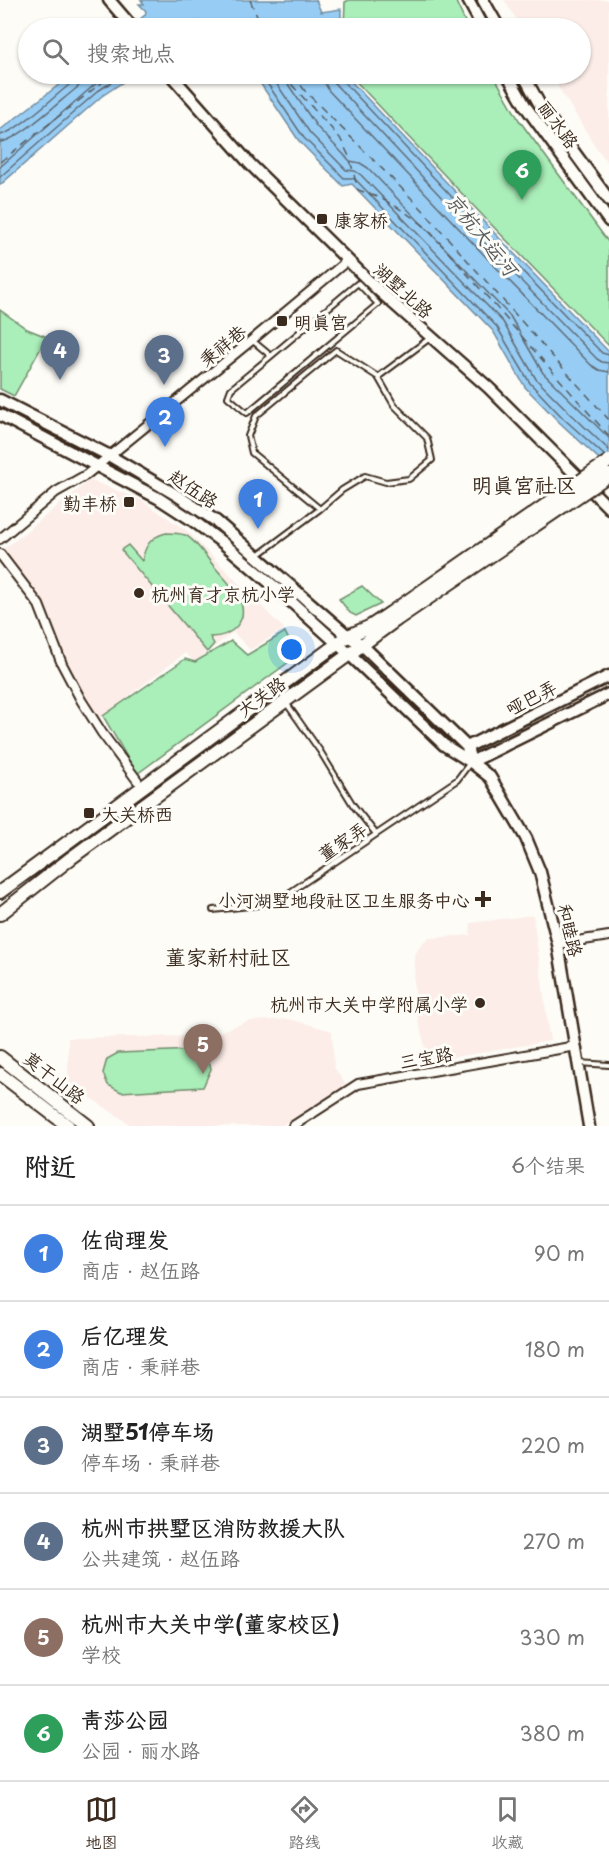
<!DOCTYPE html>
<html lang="zh">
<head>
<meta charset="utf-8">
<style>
	:root { --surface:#fff; --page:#f6f6f6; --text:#222; --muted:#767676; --line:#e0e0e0; --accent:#3b2a1e }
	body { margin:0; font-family:"Playpen Sans","LXGW WenKai TC",sans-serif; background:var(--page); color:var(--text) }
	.you { position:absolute; left:292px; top:650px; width:21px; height:21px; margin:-15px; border:4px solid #fff; border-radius:50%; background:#1a73e8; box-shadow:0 0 0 9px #1a73e833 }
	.badge { display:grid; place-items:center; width:39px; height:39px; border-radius:50%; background:var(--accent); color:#fff; font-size:20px; font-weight:700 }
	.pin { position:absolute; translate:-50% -50px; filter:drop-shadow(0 2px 3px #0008) }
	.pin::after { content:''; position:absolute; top:32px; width:21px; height:18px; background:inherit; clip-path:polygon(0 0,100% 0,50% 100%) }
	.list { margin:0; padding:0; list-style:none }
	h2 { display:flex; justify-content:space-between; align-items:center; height:78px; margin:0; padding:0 24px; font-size:26px }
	h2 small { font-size:20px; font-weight:400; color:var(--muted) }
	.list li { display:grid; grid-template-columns:39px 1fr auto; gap:18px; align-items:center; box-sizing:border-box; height:96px; padding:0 24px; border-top:2px solid var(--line) }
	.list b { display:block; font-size:22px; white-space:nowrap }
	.list p { margin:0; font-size:20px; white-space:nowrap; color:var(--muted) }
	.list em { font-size:20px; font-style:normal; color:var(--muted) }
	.icon { flex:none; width:33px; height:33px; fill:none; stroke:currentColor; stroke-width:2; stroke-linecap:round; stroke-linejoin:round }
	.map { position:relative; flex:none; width:609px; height:1126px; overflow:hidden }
	.search { position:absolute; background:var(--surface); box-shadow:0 2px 4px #0004; left:18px; right:18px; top:18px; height:66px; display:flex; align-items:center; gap:15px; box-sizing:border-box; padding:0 21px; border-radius:33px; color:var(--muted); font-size:22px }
	.sheet { height:654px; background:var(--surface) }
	nav { display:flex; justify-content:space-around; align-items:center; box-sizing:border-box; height:84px; border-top:2px solid var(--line); background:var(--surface); font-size:16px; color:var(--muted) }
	nav a { display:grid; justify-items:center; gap:3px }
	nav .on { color:var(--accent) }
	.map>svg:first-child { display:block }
</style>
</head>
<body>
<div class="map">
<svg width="609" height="1126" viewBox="0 0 609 1126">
	<rect width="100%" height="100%" fill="#fdfcf7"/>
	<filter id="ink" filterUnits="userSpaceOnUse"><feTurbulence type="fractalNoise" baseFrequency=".0167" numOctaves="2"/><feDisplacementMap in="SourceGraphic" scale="12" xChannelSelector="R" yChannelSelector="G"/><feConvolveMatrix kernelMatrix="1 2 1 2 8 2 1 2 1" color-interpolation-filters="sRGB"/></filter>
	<g filter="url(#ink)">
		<path fill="#fcede8" d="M504,0H609V164L597,149L550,74H580V28H522Z
			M90,480L141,500L187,531L284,629L250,650L233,632L195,662L185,653L96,721L21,580L3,550Z
			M533,915L550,1041L426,1062L424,1042L418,1021L414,985L415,955L422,943L429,938L470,935L471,923Z
			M289,1019L332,1031L334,1067L346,1085L281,1126H132L68,1082V1038L208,1036L249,1021Z"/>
		<path fill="#aaeeb9" stroke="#728c6c" stroke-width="1.5" d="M349,0H455L468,28H344L345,2Z
			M349,74H493L519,120L609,243V346L484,217Z
			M0,310L27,329L47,337L14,396L0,389Z
			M166,533C173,533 179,533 185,535C196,540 205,556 213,565C221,575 233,586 239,598C250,621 232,637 210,637L214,644L207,652L121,550L128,545L142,561C145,546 150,537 166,533Z
			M362,586L381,604L356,616L350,613L339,599Z
			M285,632L297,656L137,774L103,716L185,659L195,662L231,641L247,655Z
			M196,1050L208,1057L211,1069L203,1087L121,1092L108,1085L103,1073L107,1059L118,1053Z"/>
		<path fill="#97cdf5" stroke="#728c9f" stroke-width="1.5" d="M141,0H316L321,12L341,9V28H129L145,15L146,11L139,4H144Z
			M73,74H135L102,96L0,185V130Z
			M254,74H344L502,241L609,352V468L559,422L525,387L493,331L352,184L343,186L299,141Z"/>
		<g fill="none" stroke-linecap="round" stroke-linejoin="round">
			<path stroke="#606b74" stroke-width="1.5" d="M261,74L304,138L344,178H352L356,180L497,327L530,383L563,418L604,455
				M270,74L310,133L346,170L355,171L361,175L503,322L536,379L569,412L609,450
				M281,74L317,127L350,161L360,163L368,168L510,316L543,373L609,438
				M323,74L325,83L329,91L486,257L591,365L599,370L609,372
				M332,74L333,80L336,85L492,251L597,359L602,362L609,363
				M340,74L342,80L498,246L602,353L609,355
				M0,135C16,133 59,92 74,81L76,74
				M0,142C18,141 62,99 78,87L83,80L84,74
				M0,167L93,86L111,74
				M0,177L98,91L124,74"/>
			<path stroke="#575b5e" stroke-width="1.5" stroke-dasharray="8 6" stroke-linecap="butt" d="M250,0L262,28
				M170,28C188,18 211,21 231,28
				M282,74L340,138L349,156L358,190C387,199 401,209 426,227L609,436
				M293,74L305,91L422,209L609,420
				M0,162L113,74"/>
			<g stroke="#3b2a1e" stroke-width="8">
				<path id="lane" d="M253,341L271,356L231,389L228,397L247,413L378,304L358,283L271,356
					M378,377L430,338
					M257,556L320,509L342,490L365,476L386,482L409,479L432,460L427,438L394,405L378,377L336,350L256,416L248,436L252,453L320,509
					M287,704L320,751L353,805L376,834
					M213,910L268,904L277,901L457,780L469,764
					M579,1063L609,1065"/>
			</g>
			<g stroke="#3b2a1e" stroke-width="12">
				<path id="street" d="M0,539L56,492L86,475L252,340L348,260
					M0,554L39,605L62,664L81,700L102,733L137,780
					M558,944L609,936
					M293,1126L358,1084L576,1046"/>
			</g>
			<g stroke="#3b2a1e" stroke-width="15">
				<path id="secondary" d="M109,0L133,28
					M468,0L483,28
					M483,0L499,28
					M170,74L250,164L377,289L489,388L609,508
					M507,74L526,107L609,221
					M523,74L541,107L609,200
					M0,400L110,456L178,496L216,521L348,636L362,645L467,747L471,762
					M0,415L158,498L192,520L223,543L276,588L349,654L444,745L471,762L490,777L526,838L540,872L558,944L589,1126
					M467,747L609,676
					M471,762L609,694"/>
			</g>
			<g stroke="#3b2a1e" stroke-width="16">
				<path id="primary" d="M0,892L348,636L371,626L389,614
					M0,914L71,858L396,620
					M0,1057L88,1126
					M0,1074L68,1126"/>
			</g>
			<use href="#lane" stroke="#fdfcf7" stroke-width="4"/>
			<use href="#street" stroke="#fdfcf7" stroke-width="8"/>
			<use href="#secondary" stroke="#fdfcf7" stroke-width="10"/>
			<use href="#primary" stroke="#fdfcf7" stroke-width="12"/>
			<g stroke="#3b2a1e" stroke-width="16" stroke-linecap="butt">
				<path id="primary-bridge" d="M389,614L609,461
					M396,620L609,475"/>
			</g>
			<use href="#primary-bridge" stroke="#fdfcf7" stroke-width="12"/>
		</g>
	</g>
	<g fill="#3b2a1e" stroke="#fdfcf7" stroke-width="2">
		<rect x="316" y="213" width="12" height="12" rx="3"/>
		<rect x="276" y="315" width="12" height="12" rx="3"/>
		<rect x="123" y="496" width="12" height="12" rx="3"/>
		<circle cx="139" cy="593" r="6"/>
		<rect x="83" y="807" width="12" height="12" rx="3"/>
		<path d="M480 890h6v6h6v6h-6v6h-6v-6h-6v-6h6z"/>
		<circle cx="480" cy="1003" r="6"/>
	</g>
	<g text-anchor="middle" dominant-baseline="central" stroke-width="6" stroke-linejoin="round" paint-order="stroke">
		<g font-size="18" fill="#3b2a1e" stroke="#fdfcf7">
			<text transform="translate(559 124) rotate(54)">丽水路</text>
			<text transform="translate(404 290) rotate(42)">湖墅北路</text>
			<text transform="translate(222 345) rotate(-39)">秉祥巷</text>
			<text transform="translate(194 488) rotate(33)">赵伍路</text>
			<text transform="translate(261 696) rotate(-36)">大关路</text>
			<text transform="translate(531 697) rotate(-27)">哑巴弄</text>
			<text transform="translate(342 841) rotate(-34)">董家弄</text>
			<text transform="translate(571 930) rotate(77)">和睦路</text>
			<text transform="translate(426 1057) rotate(-10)">三宝路</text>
			<text transform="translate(55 1077) rotate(38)">莫干山路</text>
		</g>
		<g font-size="18" fill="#3b2a1e" stroke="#fdfcf7" text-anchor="start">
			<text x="334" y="219">康家桥</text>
			<text x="294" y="321">明真宫</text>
			<text x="117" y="502" text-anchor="end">勤丰桥</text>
			<text x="151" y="593">杭州育才京杭小学</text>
			<text x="101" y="813">大关桥西</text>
			<text x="470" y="899" text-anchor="end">小河湖墅地段社区卫生服务中心</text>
			<text x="468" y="1003" text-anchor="end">杭州市大关中学附属小学</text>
		</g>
		<g font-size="20" font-style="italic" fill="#575b5e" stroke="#fdfcf7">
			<text transform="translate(482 234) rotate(51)">京杭大运河</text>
		</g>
		<g font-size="21" fill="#3b2a1e" stroke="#fdfcf7">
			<text x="524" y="484">明真宫社区</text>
			<text x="228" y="956">董家新村社区</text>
		</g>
	</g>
</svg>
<div class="you"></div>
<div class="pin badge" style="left:258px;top:529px;background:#3f7fe0">1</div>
<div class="pin badge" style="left:165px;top:447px;background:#3f7fe0">2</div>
<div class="pin badge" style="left:164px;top:385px;background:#5c6f8a">3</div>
<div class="pin badge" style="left:60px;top:380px;background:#5c6f8a">4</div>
<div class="pin badge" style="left:203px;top:1074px;background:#8d6e63">5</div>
<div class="pin badge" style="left:522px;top:200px;background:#2e9e5b">6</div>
<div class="search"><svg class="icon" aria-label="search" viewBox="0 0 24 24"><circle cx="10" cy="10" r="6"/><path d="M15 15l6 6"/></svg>搜索地点</div>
</div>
<section class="sheet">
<h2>附近<small>6个结果</small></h2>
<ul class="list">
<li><span class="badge" style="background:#3f7fe0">1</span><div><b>佐尚理发</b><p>商店 · 赵伍路</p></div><em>90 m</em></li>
<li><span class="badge" style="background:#3f7fe0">2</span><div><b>后亿理发</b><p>商店 · 秉祥巷</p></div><em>180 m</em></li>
<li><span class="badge" style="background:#5c6f8a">3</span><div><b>湖墅51停车场</b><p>停车场 · 秉祥巷</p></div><em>220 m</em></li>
<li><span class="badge" style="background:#5c6f8a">4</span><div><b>杭州市拱墅区消防救援大队</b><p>公共建筑 · 赵伍路</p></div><em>270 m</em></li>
<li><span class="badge" style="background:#8d6e63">5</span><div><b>杭州市大关中学(董家校区)</b><p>学校</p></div><em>330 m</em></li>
<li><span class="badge" style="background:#2e9e5b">6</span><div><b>青莎公园</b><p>公园 · 丽水路</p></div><em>380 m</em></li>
</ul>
</section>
<nav>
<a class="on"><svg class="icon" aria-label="map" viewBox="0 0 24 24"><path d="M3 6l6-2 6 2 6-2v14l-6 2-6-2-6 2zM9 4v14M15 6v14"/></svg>地图</a>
<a><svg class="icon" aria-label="directions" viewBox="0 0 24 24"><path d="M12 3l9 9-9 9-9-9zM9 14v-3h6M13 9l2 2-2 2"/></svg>路线</a>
<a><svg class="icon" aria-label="saved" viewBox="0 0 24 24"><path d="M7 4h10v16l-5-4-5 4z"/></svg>收藏</a>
</nav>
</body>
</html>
